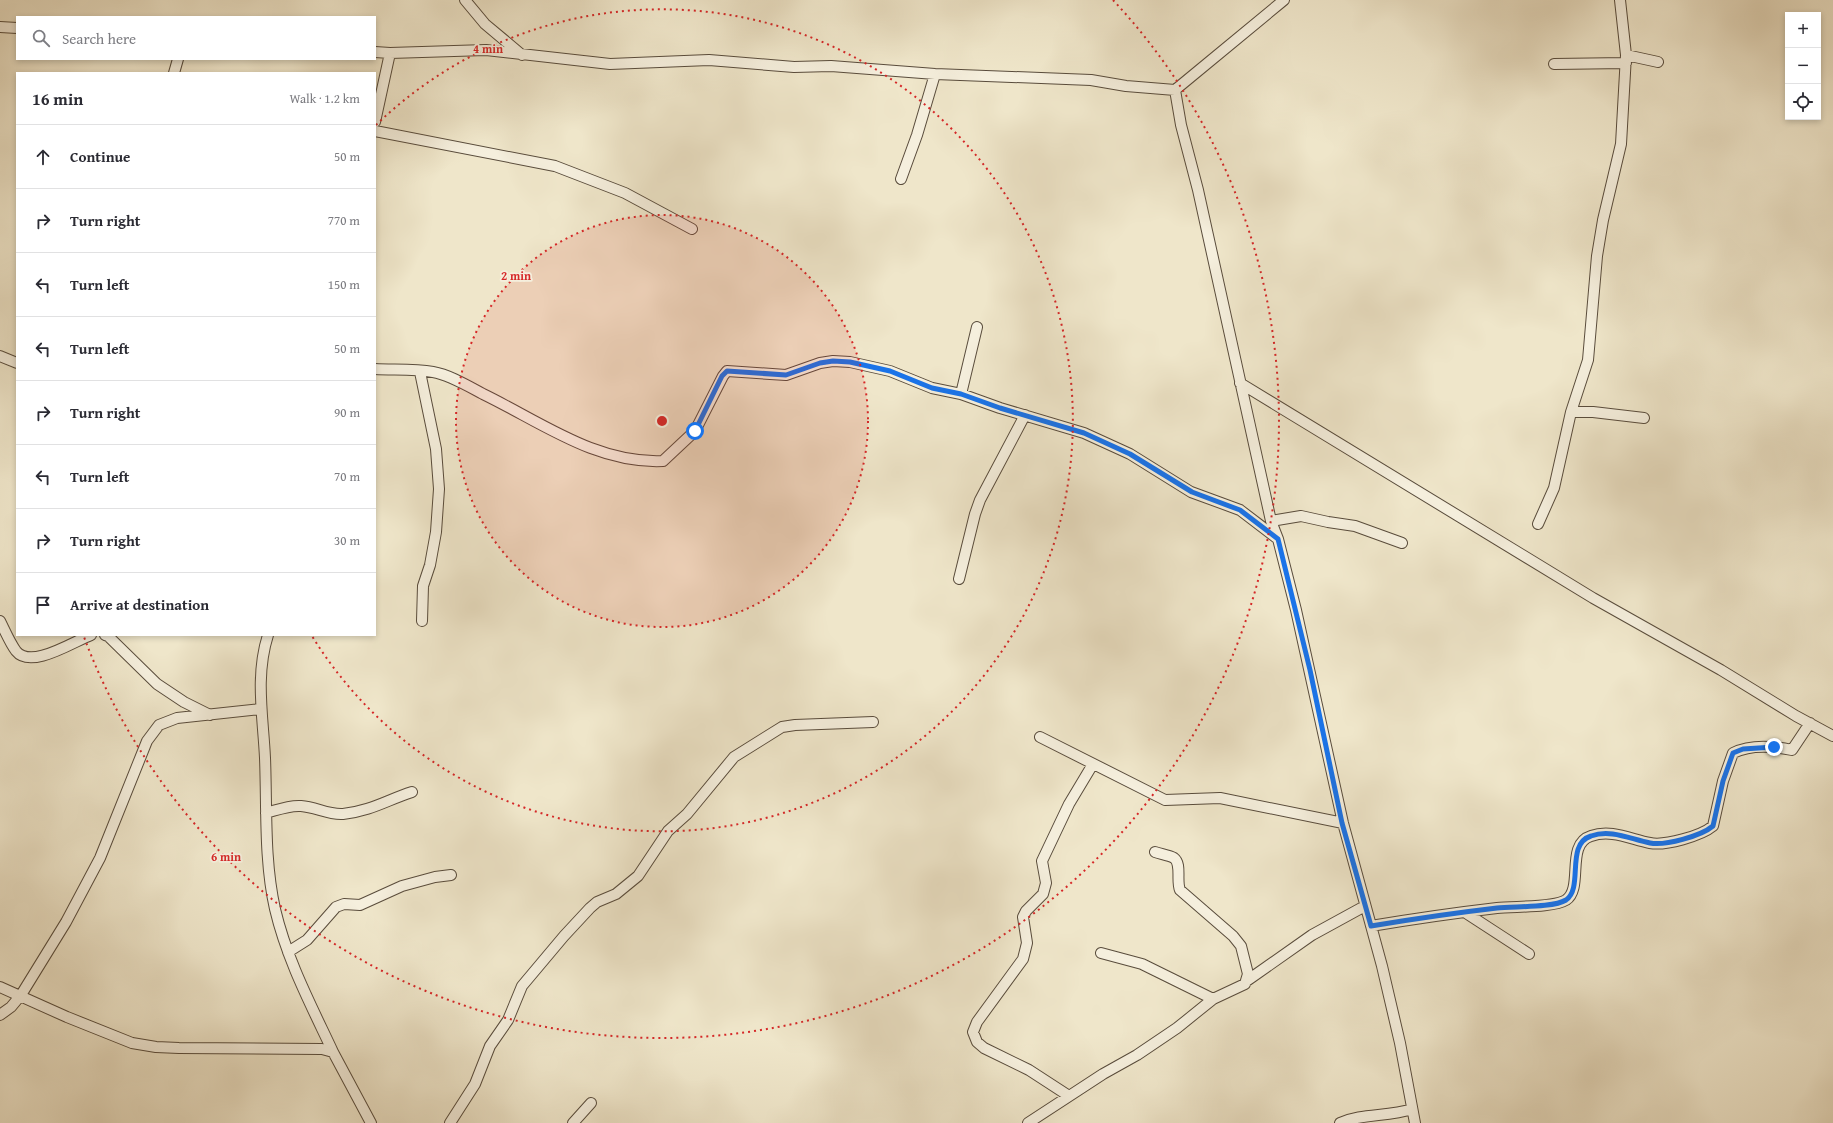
<!DOCTYPE html>
<html lang="en">
<head>
<meta charset="utf-8">
<style>
	:root { --surface:#fff; --page:#f2f2f3; --text:#2b2b33; --muted:#7c7c81; --line:#e1e1e2 }
	body { margin:0; font-family:"Gentium Book Plus",serif; background:var(--page); color:var(--text) }
	.controls { position:absolute; right:12px; top:12px; display:grid; overflow:hidden; border-radius:0px; box-shadow:0 2px 6px #0003 }
	.controls button { width:36px; height:36px; display:grid; place-items:center; padding:0; border:0; border-bottom:1px solid var(--line); background:var(--surface); color:var(--text); font:20px sans-serif }
	.stop { position:absolute; width:12px; height:12px; margin:-9px; border:3px solid #1a73e8; border-radius:50%; background:#fff }
	.stop.end { background:#1a73e8; border-color:#fff; box-shadow:0 1px 4px #0008 }
	.list { margin:0; padding:0; list-style:none }
	h2 { display:flex; justify-content:space-between; align-items:center; height:52px; margin:0; padding:0 16px; font-size:17px }
	h2 small { font-size:13px; font-weight:400; color:var(--muted) }
	.list li { display:grid; grid-template-columns:26px 1fr auto; gap:12px; align-items:center; box-sizing:border-box; height:64px; padding:0 16px; border-top:1px solid var(--line) }
	.list b { display:block; font-size:15px; white-space:nowrap }
	.list em { font-size:13px; font-style:normal; color:var(--muted) }
	.icon { flex:none; width:22px; height:22px; fill:none; stroke:currentColor; stroke-width:2; stroke-linecap:round; stroke-linejoin:round }
	.map { position:relative; flex:none; width:1833px; height:1123px; overflow:hidden }
	.search { position:absolute; background:var(--surface); box-shadow:0 2px 6px #0003; left:16px; top:16px; width:360px; height:44px; display:flex; align-items:center; gap:10px; box-sizing:border-box; padding:0 14px; border-radius:0px; color:var(--muted); font-size:15px }
	.panel { position:absolute; background:var(--surface); box-shadow:0 2px 6px #0003; left:16px; top:72px; width:360px; height:564px; border-radius:0px }
	.map>svg:first-child { display:block }
</style>
</head>
<body>
<div class="map">
<svg width="1833" height="1123" viewBox="0 0 1833 1123">
	<rect width="100%" height="100%" fill="#efe6ca"/>
	<filter id="stains"><feTurbulence type="fractalNoise" baseFrequency=".005" numOctaves="4"/><feColorMatrix values="0 0 0 0 .2 0 0 0 0 .09 0 0 0 0 .02 0 0 0 .5 -.17"/></filter>
	<radialGradient id="worn" r=".72"><stop offset=".6" stop-color="#630" stop-opacity="0"/><stop offset="1" stop-color="#630" stop-opacity=".3"/></radialGradient>
	<g fill="none" stroke-linecap="round" stroke-linejoin="round">
		<g stroke="#594c3c" stroke-width="12">
			<path id="street" d="M465,0L485,24L522,55
				M0,27L17,28
				M375,52L390,53L486,50L610,64L709,60L794,67L831,66L935,74L1091,80L1126,86L1175,90L1284,0
				M1626,55L1658,62
				M1554,64L1626,63
				M174,73L178,59
				M1175,90L1181,125L1198,190L1271,521L1278,539L1296,610L1343,823L1382,966L1400,1043L1415,1123
				M375,122L390,53
				M375,131L555,166L625,193L692,229
				M901,179L917,135L935,74
				M0,356L17,363
				M375,369C394,370 415,369 433,372C450,375 468,386 483,394C541,422 596,464 663,461L695,431L723,376L727,371L786,375L820,363L833,361L850,362L890,371L932,388L961,394L977,327
				M420,372L436,449L439,489L436,532L430,565L423,586L422,621
				M1240,383L1593,598L1721,670L1796,716L1833,736
				M961,394L1000,408L1084,433L1130,454L1191,492L1240,510L1278,539
				M1571,412H1593L1644,418
				M1271,521L1301,516L1328,522L1355,526L1402,543
				M1538,524L1554,488L1571,412L1588,360L1597,256L1603,220L1621,144L1626,55L1620,0
				M959,579L975,514L980,500L1025,415
				M0,621C5,631 10,643 16,651C31,670 74,641 91,635
				M105,635L108,636L157,684L184,702L210,715
				M268,635C255,676 263,716 265,758C267,808 264,860 275,909C287,960 311,1005 333,1052
				M1040,737L1165,800L1220,798L1343,823
				M266,813C277,810 289,805 301,806C316,807 328,815 343,814C371,811 387,800 412,792
				M1466,913L1529,954
				M1371,926C1413,919 1454,913 1497,908C1513,906 1553,908 1566,900C1584,888 1565,844 1591,836C1611,829 1630,839 1650,843C1665,846 1701,836 1713,826L1723,781L1733,753C1751,744 1773,746 1792,750L1810,723
				M288,952L307,940L336,907L344,904L360,905L402,886L435,877L451,875
				M1101,953L1142,964L1213,999
				M1248,980L1312,935L1365,906
				M0,987L67,1017L132,1043L156,1047L179,1048L322,1049L333,1052L371,1123
				M0,1015L11,1007L21,995L66,922L100,858L147,741L159,725L177,718L260,709
				M1069,1096L1029,1070L984,1048L977,1042L973,1032L977,1022L1023,959L1027,943L1023,917L1026,911L1043,894L1046,883L1042,861L1069,804L1093,764
				M450,1123L475,1084L490,1046L508,1020L522,986L564,936L590,908L597,902L616,894L638,876L668,831L687,814L734,757L782,727L795,725L873,722
				M573,1123L591,1103
				M1028,1123L1103,1074L1137,1055L1177,1028L1213,999L1245,984L1248,974L1241,946L1233,936L1180,890C1176,881 1182,864 1174,858C1169,855 1160,854 1155,852
				M1340,1123C1362,1113 1388,1117 1412,1109"/>
		</g>
		<use href="#street" stroke="#f5efdd" stroke-width="10"/>
	</g>
	<g fill="none" stroke-linecap="round" stroke-linejoin="round">
		<path stroke="#1a73e8" stroke-width="5" d="M695,431L722,376L727,371L786,375L820,363L833,361L850,362L890,371L932,388L961,394L1000,408L1084,433L1130,454L1192,492L1240,510L1278,539L1310,670L1342,823L1371,926C1413,919 1454,913 1497,908C1513,906 1553,908 1566,900C1584,888 1565,844 1591,836C1611,829 1630,839 1650,843C1665,846 1701,836 1713,826L1723,781L1733,753L1743,749L1774,747"/>
	</g>
	<circle cx="662" cy="421" r="206" fill="#d62828" fill-opacity=".12"/>
	<g fill="none" stroke="#d62828" stroke-width="2" stroke-dasharray="2 4">
		<circle cx="662" cy="421" r="206"/>
		<path d="M376 125A411 411 0 1 1 312 636"/>
		<path d="M1113 0A617 617 0 1 1 84 637"/>
	</g>
	<circle cx="662" cy="421" r="6" fill="#d62828" stroke="#f5efdd" stroke-width="2"/>
	<g font-size="12" text-anchor="middle" font-weight="bold" fill="#d62828" stroke="#f5efdd" stroke-width="3.5" stroke-linejoin="round" paint-order="stroke">
		<text x="488" y="53">4 min</text>
		<text x="516" y="280">2 min</text>
		<text x="226" y="861">6 min</text>
	</g>
	<rect width="100%" height="100%" filter="url(#stains)"/>
	<rect width="100%" height="100%" fill="url(#worn)"/>
</svg>
<div class="controls">
<button>+</button>
<button>−</button>
<button><svg class="icon" aria-label="locate" viewBox="0 0 24 24"><circle cx="12" cy="12" r="6"/><path d="M12 2v4M12 18v4M2 12h4M18 12h4"/></svg></button>
</div>
<div class="stop" style="left:695px;top:431px"></div>
<div class="stop end" style="left:1774px;top:747px"></div>
<div class="search"><svg class="icon" aria-label="search" viewBox="0 0 24 24"><circle cx="10" cy="10" r="6"/><path d="M15 15l6 6"/></svg>Search here</div>
<section class="panel">
<h2>16 min<small>Walk · 1.2 km</small></h2>
<ul class="list">
<li><svg class="icon" aria-label="ahead" viewBox="0 0 24 24"><path d="M12 20V5M6 11l6-6 6 6"/></svg><div><b>Continue</b></div><em>50 m</em></li>
<li><svg class="icon" aria-label="right" viewBox="0 0 24 24"><path d="M7 20v-9h11M14 6l5 5-5 5"/></svg><div><b>Turn right</b></div><em>770 m</em></li>
<li><svg class="icon" aria-label="left" viewBox="0 0 24 24"><path d="M17 20v-9H6M10 6l-5 5 5 5"/></svg><div><b>Turn left</b></div><em>150 m</em></li>
<li><svg class="icon" aria-label="left" viewBox="0 0 24 24"><path d="M17 20v-9H6M10 6l-5 5 5 5"/></svg><div><b>Turn left</b></div><em>50 m</em></li>
<li><svg class="icon" aria-label="right" viewBox="0 0 24 24"><path d="M7 20v-9h11M14 6l5 5-5 5"/></svg><div><b>Turn right</b></div><em>90 m</em></li>
<li><svg class="icon" aria-label="left" viewBox="0 0 24 24"><path d="M17 20v-9H6M10 6l-5 5 5 5"/></svg><div><b>Turn left</b></div><em>70 m</em></li>
<li><svg class="icon" aria-label="right" viewBox="0 0 24 24"><path d="M7 20v-9h11M14 6l5 5-5 5"/></svg><div><b>Turn right</b></div><em>30 m</em></li>
<li><svg class="icon" aria-label="arrive" viewBox="0 0 24 24"><path d="M6 21V4h12l-3 4 3 4H6"/></svg><div><b>Arrive at destination</b></div></li>
</ul>
</section>
</div>
</body>
</html>
